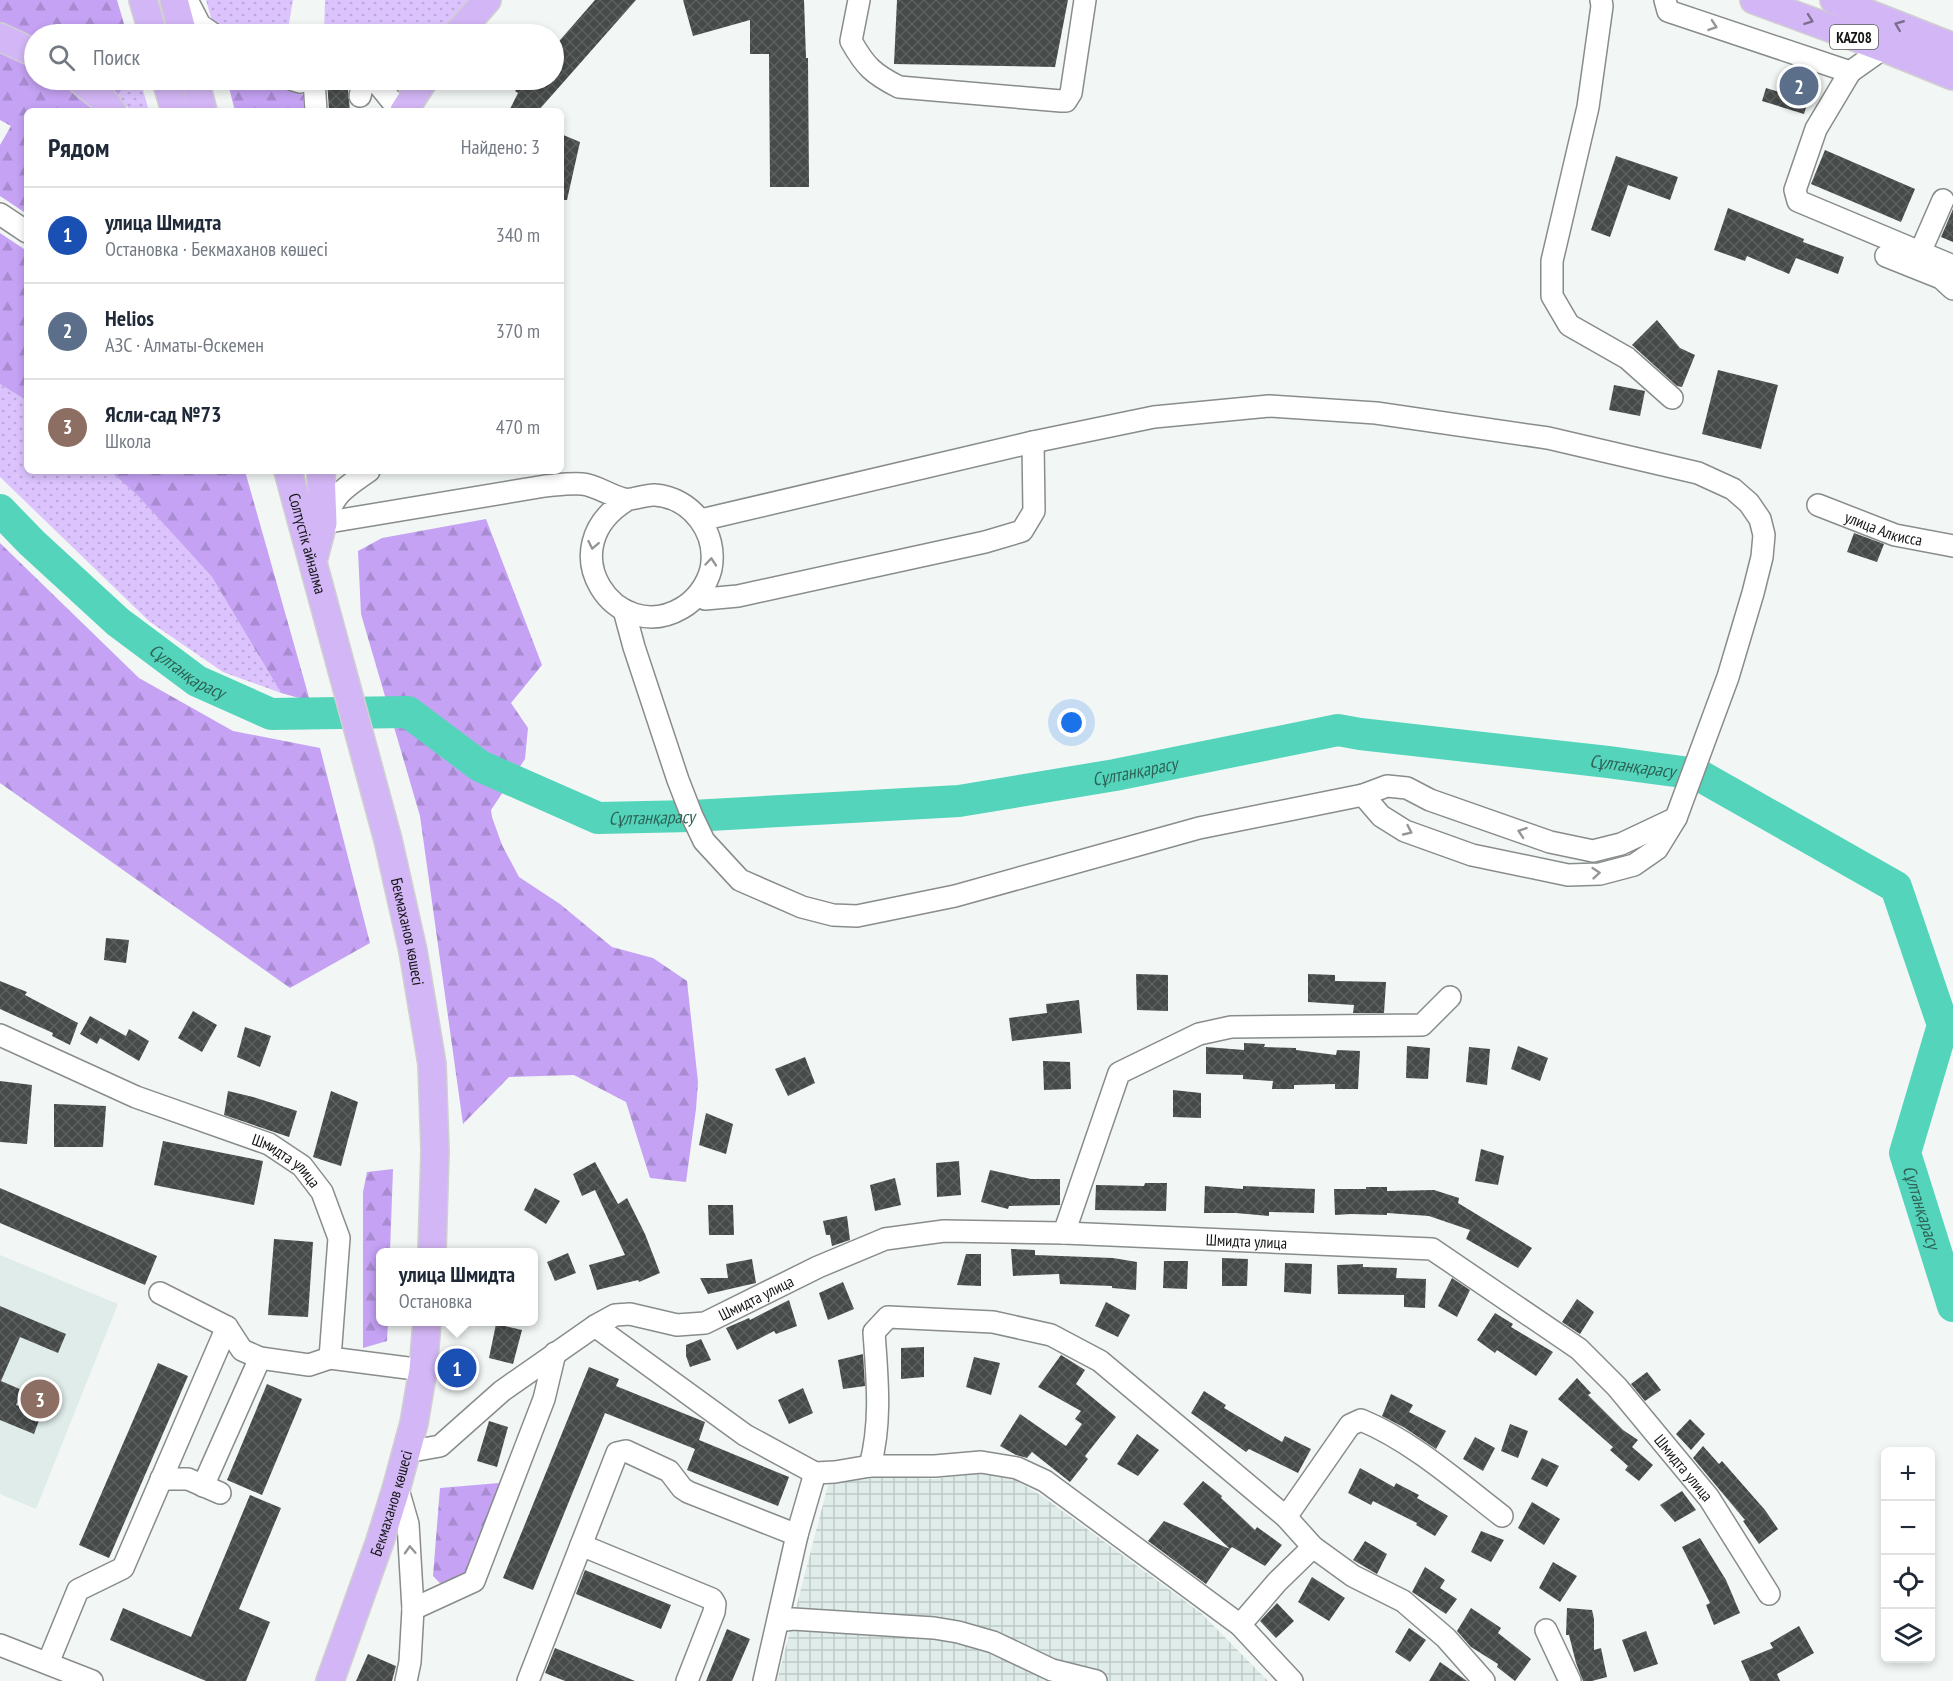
<!DOCTYPE html>
<html lang="ru">
<head>
<meta charset="utf-8">
<style>
	:root { --surface:#fff; --page:#f2f2f3; --text:#1f2937; --muted:#747a83; --line:#e0e1e3; --accent:#2563eb }
	body { margin:0; font-family:"PT Sans Narrow",sans-serif; background:var(--page); color:var(--text) }
	.controls { position:absolute; right:18px; bottom:18px; display:grid; overflow:hidden; border-radius:9px; box-shadow:0 3px 9px #0003 }
	.controls button { width:54px; height:54px; display:grid; place-items:center; padding:0; border:0; border-bottom:2px solid var(--line); background:var(--surface); color:var(--text); font:30px sans-serif }
	.you { position:absolute; left:1072px; top:723px; width:21px; height:21px; margin:-15px; border:4px solid #fff; border-radius:50%; background:#1a73e8; box-shadow:0 0 0 9px #1a73e833 }
	.badge { display:grid; place-items:center; width:39px; height:39px; border-radius:50%; background:var(--accent); color:#fff; font-size:20px; font-weight:700 }
	.pin { position:absolute; translate:-50% -50%; border:3px solid #fff; box-shadow:0 2px 6px #0006 }
	.popup { position:absolute; left:376px; top:1248px; width:162px; height:78px; box-sizing:border-box; display:grid; place-content:center; border-radius:9px; background:var(--surface); filter:drop-shadow(0 2px 4px #0005); font-size:20px; white-space:nowrap; color:var(--muted) }
	.popup b { font-size:22px; color:var(--text) }
	.popup::after { content:''; position:absolute; left:50%; top:100%; margin-left:-12px; border:12px solid transparent; border-top-color:var(--surface) }
	.list { margin:0; padding:0; list-style:none }
	h2 { display:flex; justify-content:space-between; align-items:center; height:78px; margin:0; padding:0 24px; font-size:26px }
	h2 small { font-size:20px; font-weight:400; color:var(--muted) }
	.list li { display:grid; grid-template-columns:39px 1fr auto; gap:18px; align-items:center; box-sizing:border-box; height:96px; padding:0 24px; border-top:2px solid var(--line) }
	.list b { display:block; font-size:22px; white-space:nowrap }
	.list p { margin:0; font-size:20px; white-space:nowrap; color:var(--muted) }
	.list em { font-size:20px; font-style:normal; color:var(--muted) }
	.icon { flex:none; width:33px; height:33px; fill:none; stroke:currentColor; stroke-width:2; stroke-linecap:round; stroke-linejoin:round }
	.map { position:relative; flex:none; width:1953px; height:1681px; overflow:hidden }
	.search { position:absolute; background:var(--surface); box-shadow:0 3px 9px #0003; left:24px; top:24px; width:540px; height:66px; display:flex; align-items:center; gap:15px; box-sizing:border-box; padding:0 21px; border-radius:33px; color:var(--muted); font-size:22px }
	.panel { position:absolute; background:var(--surface); box-shadow:0 3px 9px #0003; left:24px; top:108px; width:540px; height:366px; border-radius:9px }
	.map>svg:first-child { display:block }
</style>
</head>
<body>
<div class="map">
<svg width="1953" height="1681" viewBox="0 0 1953 1681">
	<defs>
		<pattern id="industrial-grid" width="8" height="8" patternUnits="userSpaceOnUse" patternTransform="scale(1.5)"><rect width="8" height="8" fill="#dfece9"/><path d="M0 4h8M4 0v8" fill="none" stroke="#becac7"/></pattern>
		<pattern id="grass-dots" width="8" height="8" patternUnits="userSpaceOnUse" patternTransform="scale(1.5)"><rect width="8" height="8" fill="#dcc3fe"/><path d="M2 2h.1M6 6h.1" fill="none" stroke="#bca7d9" stroke-width="1.8" stroke-linecap="round"/></pattern>
		<pattern id="forest-firs" width="22" height="20" patternUnits="userSpaceOnUse" patternTransform="scale(1.5)"><rect width="22" height="20" fill="#c5a2f4"/><path d="M5 1l3.5 6h-7zM16 11l3.5 6h-7z" fill="#a88bd0"/></pattern>
		<pattern id="building-cross-hatch" width="8" height="8" patternUnits="userSpaceOnUse" patternTransform="scale(1.5)"><rect width="8" height="8" fill="#464a49"/><path d="M0 0l8 8M0 8l8-8" fill="none" stroke="#5d605f"/></pattern>
	</defs>
	<rect width="100%" height="100%" fill="#f2f7f5"/>
	<path fill="#dfece9" d="M0,1255L118,1304L36,1509L0,1494Z"/>
	<path fill="url(#industrial-grid)" d="M984,1473L1015,1480L1042,1496L1201,1613L1268,1681H777L828,1485L869,1476L934,1479Z"/>
	<path fill="url(#grass-dots)" d="M206,0H293L287,34H234L212,21Z
		M325,0H470L443,34H351L324,31Z
		M130,80H140L149,111H131L117,96Z
		M0,384L27,401V471H110L139,497L212,577L281,693L223,672L150,622L0,477Z"/>
	<path fill="url(#forest-firs)" d="M0,0H117L127,34H34V43L0,28Z
		M0,49L34,64V80H64L71,83L101,111H27V214L0,196V145L11,126L0,120Z
		M97,80H130L117,96Z
		M227,80H276L303,95L304,111H235Z
		M0,233L27,251V401L0,384Z
		M110,471H245L310,701L281,693L212,577L139,497Z
		M486,519L542,665L511,703L528,728L525,759L491,810L492,817L502,845L519,877L560,904L612,947L653,958L687,981L698,1082L696,1109L686,1182L650,1178L626,1102L574,1075L509,1077L463,1124L420,816L361,614L358,551L382,538Z
		M0,543L139,678L233,731L320,748L370,943L290,988L0,783Z
		M393,1169L390,1252H380V1322H388L387,1341L363,1348V1192L367,1172Z
		M499,1483L490,1524L472,1572L451,1581L440,1583L433,1576L440,1488Z"/>
	<g fill="none" stroke-linecap="round" stroke-linejoin="round">
		<path stroke="#54d5bb" stroke-width="32" id="s1" d="M0,510L32,543L118,622L197,681L271,714L408,712L480,766L598,818L692,816L959,801L1115,775L1338,730L1360,734L1608,762L1697,774L1896,887L1943,1025L1905,1153L1953,1306"/>
	</g>
	<path fill="url(#building-cross-hatch)" d="M595,0H636L538,111H509L518,93L515,91L525,80H554V47Z
		M683,0H804L806,58H808L809,187H770L769,54H750V20L693,36Z
		M897,0H1068L1055,67L894,64Z
		M327,80H347L350,111H329Z
		M1766,88L1808,101L1804,114L1762,101Z
		M561,134L580,142L567,200H561Z
		M1825,150L1915,189L1901,222L1811,184Z
		M1616,156L1678,177L1670,200L1628,185L1610,237L1591,230Z
		M1728,208L1804,239L1803,242L1844,257L1838,274L1796,258L1789,274L1747,256L1745,261L1714,250Z
		M1953,209V242L1941,237Z
		M1657,320L1680,348L1695,355L1682,387L1677,386L1632,345Z
		M1718,370L1778,385L1761,449L1702,434Z
		M1614,385L1645,391L1640,416L1609,410Z
		M1854,533L1884,544L1877,562L1847,552Z
		M106,938L129,940L126,963L104,960Z
		M1136,974L1168,975V1011L1137,1010Z
		M1308,974L1335,975V981L1386,982L1384,1013H1353L1354,1005L1308,1002Z
		M0,981L27,992L25,995L78,1023L70,1045L52,1036L53,1033L0,1009Z
		M1079,1000L1082,1033L1012,1041L1009,1018L1047,1013L1046,1004Z
		M193,1011L217,1025L202,1052L178,1038Z
		M90,1016L126,1036L129,1029L149,1041L139,1061L100,1038L97,1044L80,1034Z
		M245,1027L271,1036L260,1067L237,1057Z
		M1244,1043L1265,1044L1264,1047L1296,1048V1050L1336,1055L1337,1050L1360,1051L1358,1089H1335V1084L1294,1085V1089H1272L1273,1081L1243,1079V1075L1206,1074V1047L1244,1050Z
		M1407,1046L1430,1048L1428,1079L1406,1078Z
		M1518,1046L1548,1058L1540,1081L1511,1069Z
		M1469,1047L1490,1049L1487,1085L1466,1082Z
		M805,1057L815,1083L788,1096L775,1069Z
		M1043,1061L1070,1062L1071,1089L1044,1090Z
		M0,1081L32,1085L27,1144L0,1142Z
		M1173,1090L1201,1093V1118L1173,1117Z
		M228,1091L253,1097L297,1111L289,1137L224,1115Z
		M331,1091L358,1102L341,1166L313,1157Z
		M54,1104L106,1106L103,1147H54Z
		M706,1113L733,1124L726,1154L699,1145Z
		M163,1141L263,1161L254,1205L154,1185Z
		M1481,1149L1504,1156L1498,1185L1475,1181Z
		M959,1161L961,1195L937,1197L936,1163Z
		M595,1162L618,1204L627,1198L645,1234L660,1273L639,1282L638,1280L597,1290L589,1265L625,1255L595,1190L582,1196L573,1174Z
		M990,1170L1031,1179H1060V1205L1009,1206L1008,1209L981,1202Z
		M895,1178L901,1205L875,1211L870,1185Z
		M1145,1183H1167L1166,1211L1095,1210L1096,1185L1144,1186Z
		M1205,1186L1243,1189V1186L1315,1189L1314,1213L1269,1212V1216L1236,1213H1204Z
		M1366,1187H1387V1191L1434,1190L1459,1198L1458,1203L1532,1248L1518,1268L1466,1239L1470,1230L1429,1216L1387,1213V1215L1351,1214L1335,1215L1334,1189H1366Z
		M0,1188L157,1256L145,1285L0,1223Z
		M535,1188L560,1201L546,1224L524,1210Z
		M708,1205H733L734,1235H709Z
		M847,1216L850,1240L832,1246L830,1235H826L823,1221Z
		M274,1239L313,1242L308,1317L268,1315Z
		M1011,1249L1035,1250V1255L1113,1258L1137,1262L1136,1290L1112,1288V1286L1060,1284L1059,1274L1013,1276Z
		M568,1253L576,1273L555,1281L547,1262Z
		M966,1254H981V1286L957,1285Z
		M1222,1258L1248,1259L1247,1286H1222Z
		M752,1259L756,1283L708,1294L700,1278H728L726,1264Z
		M1164,1261H1188L1187,1289L1163,1288Z
		M1285,1263L1312,1264L1311,1294L1284,1292Z
		M1363,1264V1267L1397,1268L1396,1278L1426,1279L1425,1308L1404,1307V1295L1338,1294L1337,1265Z
		M1452,1278L1470,1290L1457,1317L1438,1306Z
		M843,1282L854,1309L828,1320L819,1293Z
		M1577,1299L1594,1312L1580,1334L1562,1322Z
		M789,1300L797,1326L776,1334L774,1331L737,1350L726,1328L749,1318L750,1320Z
		M1106,1302L1130,1315L1118,1337L1095,1326Z
		M0,1306L66,1334L58,1353L20,1337L1,1381L22,1390L16,1405L41,1415L34,1434L0,1420Z
		M1495,1313L1513,1324L1511,1327L1553,1352L1536,1376L1497,1350L1495,1353L1477,1340Z
		M496,1324L522,1330L513,1364L489,1358Z
		M701,1339L711,1360L690,1367L686,1356V1345Z
		M924,1347V1377L901,1379V1348Z
		M863,1354L865,1386L843,1389L838,1360Z
		M1061,1355L1085,1370L1076,1384L1116,1417L1085,1456L1088,1459L1070,1482L1032,1452L1027,1458L1016,1455L1000,1446L1020,1414L1066,1446L1082,1424L1075,1419L1081,1411L1038,1387Z
		M974,1357L1000,1363L991,1395L966,1387Z
		M158,1363L188,1376L109,1558L79,1545Z
		M589,1367L619,1379L616,1386L705,1422L699,1440L789,1477L778,1506L687,1470L695,1449L605,1413L533,1590L503,1578Z
		M1647,1372L1661,1390L1645,1401L1631,1384Z
		M1577,1378L1591,1393L1588,1395L1623,1430L1638,1440L1632,1447L1653,1465L1639,1481L1625,1470L1628,1466L1610,1450L1613,1447L1558,1399Z
		M267,1384L302,1399L262,1495L227,1480Z
		M803,1388L813,1413L789,1424L778,1400Z
		M1204,1391L1226,1405L1224,1408L1282,1442L1285,1436L1311,1449L1298,1473L1249,1449L1246,1452L1191,1413Z
		M1391,1394L1413,1405L1409,1412L1446,1431L1436,1449L1405,1428L1382,1416Z
		M1690,1419L1705,1434L1691,1450L1676,1434Z
		M489,1421L508,1427L497,1467L477,1461Z
		M1510,1424L1528,1431L1518,1458L1501,1451Z
		M1137,1434L1159,1450L1138,1476L1117,1464Z
		M1475,1437L1495,1448L1483,1471L1463,1459Z
		M1703,1446L1719,1464L1722,1461L1765,1510L1778,1529L1759,1544L1743,1521L1745,1520L1693,1458Z
		M1542,1458L1559,1466L1547,1487L1531,1479Z
		M1360,1468L1394,1487L1396,1483L1419,1495L1417,1498L1448,1516L1435,1536L1416,1525L1417,1523L1373,1501L1371,1505L1348,1493Z
		M1203,1481L1222,1496L1221,1498L1255,1530L1257,1527L1282,1545L1265,1566L1232,1547L1230,1549L1183,1504Z
		M1682,1491L1696,1510L1675,1522L1660,1505Z
		M250,1495L281,1508L239,1609L270,1622L246,1681H206L110,1640L123,1608L191,1637Z
		M1532,1502L1560,1519L1544,1545L1518,1528Z
		M1164,1521L1230,1549L1206,1584L1148,1541Z
		M1481,1531L1504,1540L1491,1562L1471,1552Z
		M1700,1538L1726,1580L1740,1613L1714,1625L1706,1605L1710,1603L1682,1547Z
		M1365,1541L1387,1554L1377,1574L1353,1560Z
		M1553,1562L1577,1576L1560,1602L1539,1588Z
		M1425,1567L1445,1580L1440,1588L1457,1599L1446,1614L1412,1592Z
		M585,1570L671,1605L661,1629L576,1594Z
		M1312,1577L1345,1598L1329,1621L1298,1602Z
		M1277,1603L1294,1621L1276,1638L1260,1621Z
		M1471,1608L1501,1628L1498,1633L1531,1659L1515,1681L1497,1667L1498,1664L1471,1647L1457,1631Z
		M1567,1608L1592,1610L1594,1619V1650L1601,1648L1607,1677L1592,1681H1583L1576,1663L1569,1635H1566Z
		M1799,1626L1814,1653L1777,1674L1780,1681H1750L1741,1661L1773,1648L1770,1643Z
		M1409,1628L1426,1640L1410,1662L1395,1652Z
		M727,1629L750,1639L732,1681H706Z
		M1646,1631L1658,1664L1634,1672L1622,1640Z
		M555,1648L635,1681H565L545,1673Z
		M368,1654L396,1666L392,1681H356Z
		M1440,1662L1467,1681H1429Z"/>
	<g fill="none" stroke-linecap="round" stroke-linejoin="round">
		<g stroke="#888c8b" stroke-width="24">
			<g id="minor">
				<path d="M187,0L200,25L213,34"/>
				<path d="M859,0L851,41C865,66 873,74 899,87L1061,101H1066L1071,93L1085,0"/>
				<path d="M1601,0L1602,6L1588,107L1552,261V296L1569,325L1627,358L1672,398"/>
				<path d="M1665,0L1668,11L1850,72L1884,48"/>
				<path d="M1850,72L1816,129L1795,190L1798,201L1953,266"/>
				<path d="M293,80L300,82L308,80"/>
				<path d="M314,80L316,111"/>
				<path d="M360,96L363,84L370,81L378,84L395,105L403,107L410,101"/>
				<path d="M0,214L27,232"/>
				<path d="M1886,256L1941,278L1953,289"/>
				<path d="M1915,264L1943,200"/>
				<path id="s2" d="M1818,505L1895,535L1953,546"/>
				<path d="M701,520L1033,442L1154,417L1269,406L1376,413L1548,438L1698,473L1733,489L1749,503L1760,519L1764,535L1762,557L1753,593L1728,677L1676,818L1657,849L1634,865L1600,874L1568,875L1472,855L1405,831L1381,816L1363,795"/>
				<path d="M309,523H323L545,486C557,485 570,483 582,484C596,485 610,496 624,499C632,501 646,494 655,495C692,498 718,533 711,569C707,585 696,600 682,608C616,647 548,548 627,500"/>
				<path d="M323,523C337,491 342,490 369,471"/>
				<path d="M698,595L705,599L738,596L985,542L1022,531L1034,511L1033,442"/>
				<path d="M624,610L634,647L678,780L692,816L704,841L740,880L802,907L833,915L857,916L955,896L1199,828L1363,795L1387,786L1407,788L1430,800L1550,842L1593,851L1621,844L1676,818"/>
				<path id="s3" d="M0,1035L136,1097L269,1144L302,1166L322,1192L339,1238L330,1358L423,1370"/>
				<path d="M1064,1233L1119,1073L1199,1034L1231,1027L1422,1025L1450,997"/>
				<path d="M160,1293L227,1327L242,1350L260,1358L309,1365L330,1358"/>
				<path d="M595,1326L745,1435L815,1473L835,1472L870,1466H935L981,1462L1017,1468L1045,1481L1240,1625L1292,1681"/>
				<path id="s4" d="M406,1452L440,1446L502,1391L595,1326L615,1315L630,1314L677,1325L705,1323L818,1267L885,1239L944,1231L1064,1233L1432,1249L1579,1349L1617,1387L1709,1498L1769,1594"/>
				<path d="M870,1466C882,1422 877,1376 874,1332L888,1317L993,1322L1051,1335L1100,1361L1286,1517L1313,1547L1353,1576L1403,1601L1446,1638L1484,1681"/>
				<path d="M161,1479H188L220,1493"/>
				<path d="M203,1486L260,1358"/>
				<path d="M397,1486L408,1524L413,1609L410,1662L406,1681"/>
				<path d="M1286,1517L1350,1425L1361,1420C1412,1441 1458,1482 1502,1516"/>
				<path d="M581,1545L712,1599L715,1604L714,1612L687,1681"/>
				<path d="M413,1609L474,1581L544,1399L555,1353"/>
				<path d="M778,1621L793,1619L934,1628L958,1632L993,1642L1052,1670L1096,1681"/>
				<path d="M1240,1625L1277,1582L1313,1547"/>
				<path d="M1546,1630L1570,1681"/>
				<path d="M0,1645L92,1681"/>
				<path d="M48,1663L78,1590L123,1568L227,1327"/>
				<path d="M528,1681L617,1453L626,1451L669,1471L682,1488L688,1492L797,1535"/>
				<path d="M764,1681L797,1535L815,1473"/>
			</g>
		</g>
		<g stroke="#d0d0d0" stroke-width="30">
			<g id="major">
				<path d="M143,0L153,34"/>
				<path d="M174,0L183,34"/>
				<path d="M1754,0L1884,48L1953,76"/>
				<path d="M1834,0L1953,47"/>
				<path d="M457,34L487,0"/>
				<path d="M0,37L34,53"/>
				<path d="M80,80L101,97L112,111"/>
				<path d="M166,80L175,111"/>
				<path d="M195,80L203,111"/>
				<path d="M404,111L424,80"/>
				<path id="s5" d="M288,471L388,840L413,951L432,1064L435,1151L432,1252"/>
				<path d="M313,561L323,523L321,471"/>
				<path id="s6" d="M330,1681L380,1541L397,1486L414,1423L423,1370L427,1322"/>
			</g>
		</g>
		<use href="#minor" stroke="#fff" stroke-width="21"/>
		<use href="#major" stroke="#d3b6f5" stroke-width="27"/>
	</g>
	<defs><path id="oneway-chevron" d="M-2-3.5L2.5 0L-2 3.5" fill="none" stroke-width="1.6" stroke-linecap="round" stroke-linejoin="round" transform="scale(1.5)"/></defs>
	<g stroke="#7d6e90">
		<use href="#oneway-chevron" transform="translate(1809 20) rotate(20)"/>
		<use href="#oneway-chevron" transform="translate(1899 25) rotate(-158)"/>
	</g>
	<g stroke="#959696">
		<use href="#oneway-chevron" transform="translate(1713 26) rotate(19)"/>
		<use href="#oneway-chevron" transform="translate(593 545) rotate(101)"/>
		<use href="#oneway-chevron" transform="translate(711 562) rotate(-85)"/>
		<use href="#oneway-chevron" transform="translate(1408 831) rotate(25)"/>
		<use href="#oneway-chevron" transform="translate(1522 832) rotate(-161)"/>
		<use href="#oneway-chevron" transform="translate(1596 873) rotate(-5)"/>
		<use href="#oneway-chevron" transform="translate(410 1550) rotate(-93)"/>
	</g>
	<g text-anchor="middle" dominant-baseline="central" stroke-width="6" stroke-linejoin="round" paint-order="stroke">
		<rect fill="#fff" stroke="#5a5c5b" stroke-width="1.5" x="1830" y="25" width="48" height="24" rx="4.5"/>
		<g font-size="15" font-weight="bold" fill="#141615">
			<text x="1854" y="37">KAZ08</text>
		</g>
		<g font-size="16" fill="#141615" stroke="#fff">
			<text stroke="none"><textPath href="#s2" startOffset="70">улица Алкисса</textPath></text>
			<text stroke="none"><textPath href="#s5" startOffset="75">Солтүстік айналма</textPath></text>
			<text stroke="none"><textPath href="#s5" startOffset="476">Бекмаханов көшесі</textPath></text>
			<text stroke="none"><textPath href="#s3" startOffset="314">Шмидта улица</textPath></text>
			<text stroke="none"><textPath href="#s4" startOffset="906">Шмидта улица</textPath></text>
			<text stroke="none"><textPath href="#s4" startOffset="402">Шмидта улица</textPath></text>
			<text stroke="none"><textPath href="#s4" startOffset="1428">Шмидта улица</textPath></text>
			<text stroke="none"><textPath href="#s6" startOffset="188">Бекмаханов көшесі</textPath></text>
		</g>
		<g font-size="18" font-style="italic" fill="#2e6257" stroke="#fff">
			<text stroke="none"><textPath href="#s1" startOffset="248">Сұлтанқарасу</textPath></text>
			<text stroke="none"><textPath href="#s1" startOffset="1742">Сұлтанқарасу</textPath></text>
			<text stroke="none"><textPath href="#s1" startOffset="1238">Сұлтанқарасу</textPath></text>
			<text stroke="none"><textPath href="#s1" startOffset="752">Сұлтанқарасу</textPath></text>
			<text stroke="none"><textPath href="#s1" startOffset="2372">Сұлтанқарасу</textPath></text>
		</g>
	</g>
</svg>
<div class="controls">
<button>+</button>
<button>−</button>
<button><svg class="icon" aria-label="locate" viewBox="0 0 24 24"><circle cx="12" cy="12" r="6"/><path d="M12 2v4M12 18v4M2 12h4M18 12h4"/></svg></button>
<button><svg class="icon" aria-label="layers" viewBox="0 0 24 24"><path d="M12 4l9 5-9 5-9-5zM3 14l9 5 9-5"/></svg></button>
</div>
<div class="you"></div>
<div class="pin badge" style="left:457px;top:1368px;background:#1a4fb4">1</div>
<div class="popup"><b>улица Шмидта</b>Остановка</div>
<div class="pin badge" style="left:1799px;top:86px;background:#5c6f8a">2</div>
<div class="pin badge" style="left:40px;top:1399px;background:#8d6e63">3</div>
<div class="search"><svg class="icon" aria-label="search" viewBox="0 0 24 24"><circle cx="10" cy="10" r="6"/><path d="M15 15l6 6"/></svg>Поиск</div>
<section class="panel">
<h2>Рядом<small>Найдено: 3</small></h2>
<ul class="list">
<li><span class="badge" style="background:#1a4fb4">1</span><div><b>улица Шмидта</b><p>Остановка · Бекмаханов көшесі</p></div><em>340 m</em></li>
<li><span class="badge" style="background:#5c6f8a">2</span><div><b>Helios</b><p>АЗС · Алматы-Өскемен</p></div><em>370 m</em></li>
<li><span class="badge" style="background:#8d6e63">3</span><div><b>Ясли-сад №73</b><p>Школа</p></div><em>470 m</em></li>
</ul>
</section>
</div>
</body>
</html>
